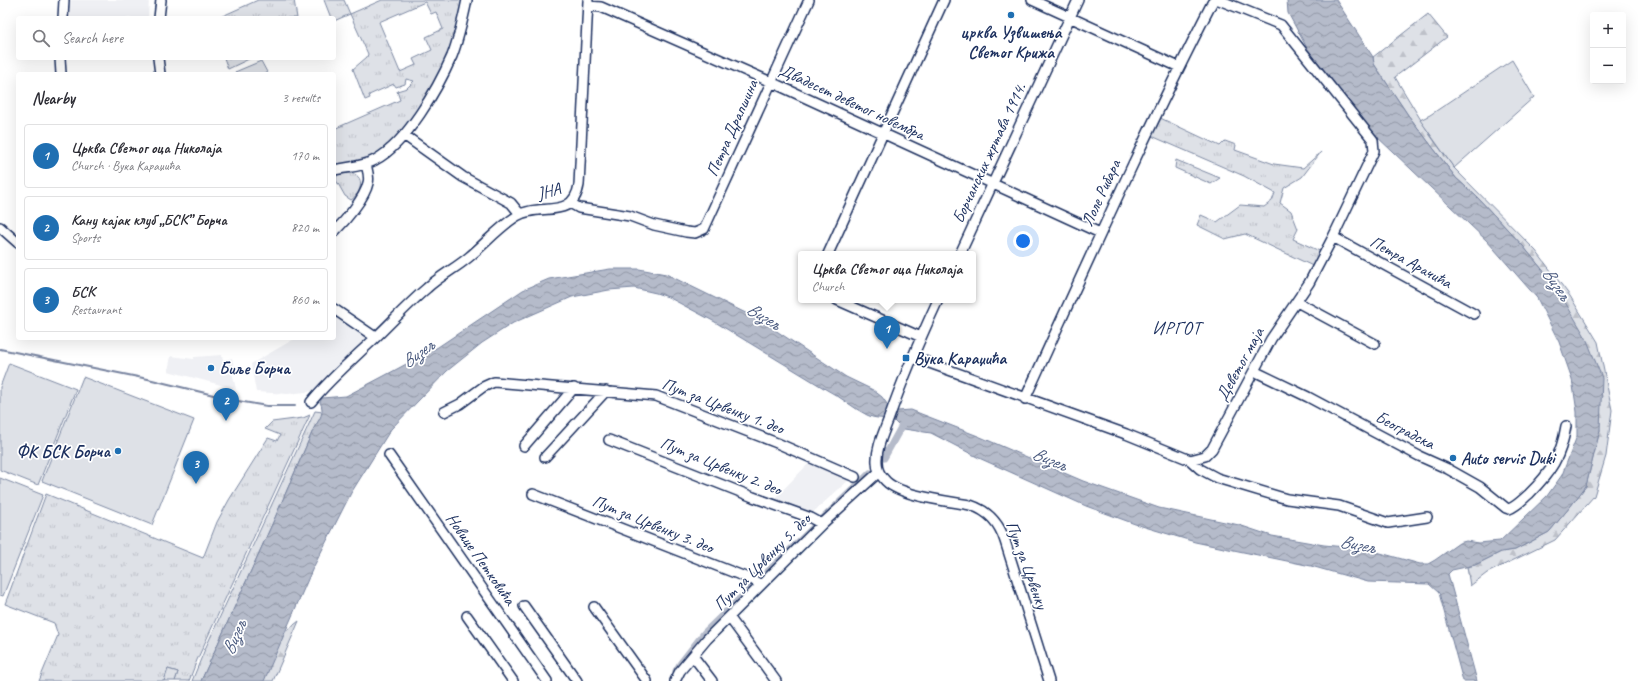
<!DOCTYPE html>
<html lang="en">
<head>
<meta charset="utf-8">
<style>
	:root { --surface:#fff; --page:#f2f2f3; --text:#2b2b33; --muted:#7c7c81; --line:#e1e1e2; --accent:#1f6fb2 }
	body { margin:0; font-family:Caveat,sans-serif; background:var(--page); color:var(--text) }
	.controls { position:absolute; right:12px; top:12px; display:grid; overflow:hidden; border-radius:4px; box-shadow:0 4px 16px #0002 }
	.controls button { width:36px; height:36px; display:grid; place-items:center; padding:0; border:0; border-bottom:1px solid var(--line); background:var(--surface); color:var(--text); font:20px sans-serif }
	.you { position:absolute; left:1023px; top:241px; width:14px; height:14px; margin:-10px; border:3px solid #fff; border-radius:50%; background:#1a73e8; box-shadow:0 0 0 6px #1a73e833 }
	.badge { display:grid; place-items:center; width:26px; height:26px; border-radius:50%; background:var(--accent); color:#fff; font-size:13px; font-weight:700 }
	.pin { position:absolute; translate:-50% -33px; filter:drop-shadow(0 1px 2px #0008) }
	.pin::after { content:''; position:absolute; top:21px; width:14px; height:12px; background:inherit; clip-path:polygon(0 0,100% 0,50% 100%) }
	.popup { position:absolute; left:798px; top:251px; width:178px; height:52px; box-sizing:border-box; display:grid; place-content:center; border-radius:4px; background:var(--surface); filter:drop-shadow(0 1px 3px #0005); font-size:13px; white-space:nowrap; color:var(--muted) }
	.popup b { font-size:15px; color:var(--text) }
	.popup::after { content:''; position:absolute; left:50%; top:100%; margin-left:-8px; border:8px solid transparent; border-top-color:var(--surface) }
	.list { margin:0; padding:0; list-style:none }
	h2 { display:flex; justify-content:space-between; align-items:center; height:52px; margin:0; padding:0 16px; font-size:17px }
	h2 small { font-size:13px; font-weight:400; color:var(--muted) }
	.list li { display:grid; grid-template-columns:26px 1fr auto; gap:12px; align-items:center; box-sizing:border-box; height:64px; margin:0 8px 8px; padding:0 8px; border:1px solid var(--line); border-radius:4px }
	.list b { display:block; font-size:15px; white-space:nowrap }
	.list p { margin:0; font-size:13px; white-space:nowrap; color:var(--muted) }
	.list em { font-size:13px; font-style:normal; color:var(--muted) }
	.icon { flex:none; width:22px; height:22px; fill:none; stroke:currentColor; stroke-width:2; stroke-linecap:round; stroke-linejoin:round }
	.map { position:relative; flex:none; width:1638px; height:681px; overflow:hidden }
	.search { position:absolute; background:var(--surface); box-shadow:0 4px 16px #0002; left:16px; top:16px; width:320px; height:44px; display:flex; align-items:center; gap:10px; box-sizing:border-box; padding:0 14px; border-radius:4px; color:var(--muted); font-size:15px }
	.panel { position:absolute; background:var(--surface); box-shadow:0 4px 16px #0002; left:16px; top:72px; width:320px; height:268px; border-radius:4px }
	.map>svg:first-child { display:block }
</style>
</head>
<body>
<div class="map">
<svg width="1638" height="681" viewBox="0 0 1638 681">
	<defs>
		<pattern id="grass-tufts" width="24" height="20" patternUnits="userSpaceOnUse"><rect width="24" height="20" fill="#dee1e7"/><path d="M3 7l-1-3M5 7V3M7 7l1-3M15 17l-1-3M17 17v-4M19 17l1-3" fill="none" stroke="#bec1c9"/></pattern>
		<pattern id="forest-firs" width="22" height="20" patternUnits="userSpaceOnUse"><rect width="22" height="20" fill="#dee1e7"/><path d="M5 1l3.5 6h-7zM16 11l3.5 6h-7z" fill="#bec1c9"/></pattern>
		<pattern id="water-waves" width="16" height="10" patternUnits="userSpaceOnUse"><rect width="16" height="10" fill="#b5bbca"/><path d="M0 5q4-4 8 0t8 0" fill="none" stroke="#9298a7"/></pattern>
	</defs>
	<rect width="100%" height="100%" fill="#fff"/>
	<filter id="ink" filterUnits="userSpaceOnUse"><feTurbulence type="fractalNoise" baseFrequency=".025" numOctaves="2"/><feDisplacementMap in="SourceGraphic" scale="8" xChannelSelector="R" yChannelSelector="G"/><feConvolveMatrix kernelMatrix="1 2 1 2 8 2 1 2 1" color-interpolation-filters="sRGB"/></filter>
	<g filter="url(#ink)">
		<path fill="#eff0f4" d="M70,0H149L148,18H68Z
			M334,314L369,336L332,375L314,391L288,394L256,392L251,364L296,338H334Z
			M222,355L223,360L232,358L234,367L231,368L236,389L168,371L171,356L194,359V357Z
			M811,461L850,479L810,515L772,501Z"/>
		<path fill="url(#grass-tufts)" stroke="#7c88a2" fill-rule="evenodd" d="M258,0H294L297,18H218Z
			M324,0H344L350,14L382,0H467L462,22L434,90L387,152L334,170V129L400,100L397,91L407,88L414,81L406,79L405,84L396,87L394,84L369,95L370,98L365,100L353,69L367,57L368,54L350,14L334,21V18H331ZM425,2L431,14L436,12L443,29L426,37L432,50L413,59L416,65L400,72L379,22Z
			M224,58H251L228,69Z
			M261,61L268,74H236L235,72Z
			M1156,116L1220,146L1225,141L1236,145L1235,150L1274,164L1303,168L1321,152L1302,177L1284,188L1280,203L1291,211L1298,229L1293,239L1324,253L1317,268L1245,234L1225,239L1197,225L1201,215L1217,222L1240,205L1264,207L1272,201L1275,193L1244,176L1147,134Z
			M1176,160L1220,178L1211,184L1175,168Z
			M349,173C366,174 362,193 351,200L345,196L336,180L337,175Z
			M315,411L323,412L321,417L314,428L274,520L201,681H192L205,649Z
			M310,415L197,660L189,681H175L178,672L168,669L164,681H39L58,635L54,623L5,604L46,494L203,558L217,522L229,500L268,438L277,441L280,435L265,429L272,422L303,418Z"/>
		<path fill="url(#forest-firs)" stroke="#7c88a2" d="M1428,14L1447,37L1395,77L1430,135L1454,168L1536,251L1570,296L1598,342L1612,410L1606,456L1594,496L1555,540L1487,573L1470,586L1467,567L1475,565L1501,552L1515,550L1549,532L1570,507L1586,486L1600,430L1555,285L1523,246L1477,197L1456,178L1408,115L1374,64L1373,57Z
			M299,621L273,681H261L281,635Z"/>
		<path fill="#dee1e7" stroke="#7c88a2" d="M1512,60L1534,97L1454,168L1420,120L1430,115Z
			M9,363L76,389L38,485L0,470V387Z
			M83,377L194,420L152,525L42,481Z
			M0,478L43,495L3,596L0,595Z
			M168,669L178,672L175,681H164Z"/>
		<path fill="url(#water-waves)" stroke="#77839f" d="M1287,0H1336L1373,57L1374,64L1408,115L1456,178L1477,197L1523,246L1555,285L1586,338L1602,378L1600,430L1586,486L1570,507L1549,532L1515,550L1501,552L1475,565L1452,570L1448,574L1477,681H1463L1439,593L1429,584L1368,582L1311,566L1195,542L1135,524L1086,506L979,458L931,433L904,429L899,426L892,419C883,418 875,419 867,415C853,408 841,397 827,390L715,322L668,297L656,293L634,288L609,290L572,297L513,323L482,343L447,371L391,429L351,493L312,570L264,681H201L274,520L314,428C320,419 325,412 320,402L322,398L346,396L384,376L438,347L523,290L549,279L610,269H639L666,274L760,320L846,377L873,390L882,397L890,408L898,411L911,410L978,436L1083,481L1159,508L1239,525L1272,536L1324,545L1366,549L1420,564H1428L1435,560L1459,543L1466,541L1478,543L1500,541L1547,496L1562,475L1577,436V412L1572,379L1559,342L1537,298L1487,241L1374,134L1307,48L1288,13Z"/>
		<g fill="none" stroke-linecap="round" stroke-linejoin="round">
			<path stroke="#77839f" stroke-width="2" d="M0,349L148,379L238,401L267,406H295"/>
			<path stroke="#b5bbca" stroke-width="7" d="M884,458L905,420
				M676,671L680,664L705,632L870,473"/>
			<g stroke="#1b2f5e" stroke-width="12">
				<path id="minor" d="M1032,0L1179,67
					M588,6L601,7L771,82L1100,233
					M63,18L64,0
					M159,18L161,0
					M60,58L61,74
					M158,58L160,74
					M404,135L463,177L511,203L520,214
					M334,170C347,167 363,167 375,160C407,143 438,88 452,56C459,38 463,19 467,0
					M570,203L579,208L630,216L654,225L686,232L695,233L704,229L809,0
					M0,227L18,243
					M334,232C345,221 365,198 368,183C370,177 367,169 366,164
					M1333,237L1474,314
					M828,254L944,0
					M960,254L1078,0
					M837,300L921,337
					M938,300C920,339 903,378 889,418C884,432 876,448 877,462C877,468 880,475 884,479C897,496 948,501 970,505C989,511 999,523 1005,541L1049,681
					M1297,302L1375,344
					M334,309L375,337
					M913,357L1126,434L1190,460L1205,456L1212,449L1271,339L1309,283L1333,237L1374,151L1373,140L1281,25L1219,0H1215L1212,3C1145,133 1086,266 1025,399
					M1254,371L1308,397L1419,456L1448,469L1480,487L1506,508L1509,509C1517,506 1523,499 1529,494C1551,472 1561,457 1566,426
					M311,402C329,380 352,360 373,340C391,323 408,304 427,288C440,276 456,268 469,257C485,244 499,227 517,216C539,202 573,221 579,185L588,1
					M444,412L460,404L483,387L494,382L656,396L777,443L855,477
					M609,440L753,497L811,518L822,524
					M524,446L574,388
					M389,455L547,681
					M545,457L606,391
					M1190,460L1200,469L1217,478L1287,499L1339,506L1388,523L1427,517
					M533,494L753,580L761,585
					M524,606L577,681
					M594,607L647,681
					M467,616L513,681
					M729,617L776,681
					M693,656L712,681
					M675,681L680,671L707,639L822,524L879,472"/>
			</g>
			<use href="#minor" stroke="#fff" stroke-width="9"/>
		</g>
	</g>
	<g fill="#1f6fb2" stroke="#fff" stroke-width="1.5">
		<circle cx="1011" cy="15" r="4"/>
		<rect x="902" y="354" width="8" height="8" rx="2"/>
		<circle cx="211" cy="368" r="4"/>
		<circle cx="118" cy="451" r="4"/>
		<circle cx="1453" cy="458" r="4"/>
	</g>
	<g text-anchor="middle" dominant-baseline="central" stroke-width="3.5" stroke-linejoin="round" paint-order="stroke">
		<g font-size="17" font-weight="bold" fill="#1b2f5e" stroke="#fff" text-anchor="start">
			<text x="1011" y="32" text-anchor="middle">црква Узвишења<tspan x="1011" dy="20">Светог Крижа</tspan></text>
			<text x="914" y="358">Вука Караџића</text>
			<text x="219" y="368">Биље Борча</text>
			<text x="110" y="451" text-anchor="end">ФК БСК Борча</text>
			<text x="1461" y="458">Auto servis Duki</text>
		</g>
		<g font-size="17" fill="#1b2f5e" stroke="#fff">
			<text transform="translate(852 102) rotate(25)">Двадесет деветог новембра</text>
			<text transform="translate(732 128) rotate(-66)">Петра Драпшина</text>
			<text transform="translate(989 153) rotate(-65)">Борчанских жртава 1914.</text>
			<text transform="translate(549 191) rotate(-14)">ЈНА</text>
			<text transform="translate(1101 193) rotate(-65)">Лоле Рибара</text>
			<text transform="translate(1411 262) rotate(29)">Петра Арачића</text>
			<text transform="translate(1240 364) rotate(-61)">Деветог маја</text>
			<text transform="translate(723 406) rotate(21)">Пут за Црвенку 1. део</text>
			<text transform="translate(1405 430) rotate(27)">Београдска</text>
			<text transform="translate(721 466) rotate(22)">Пут за Црвенку 2. део</text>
			<text transform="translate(653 524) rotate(22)">Пут за Црвенку 3. део</text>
			<text transform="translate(481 559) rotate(55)">Новице Петковића</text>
			<text transform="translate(762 562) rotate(-45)">Пут за Црвенку 5. део</text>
			<text transform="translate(1027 565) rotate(70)">Пут за Црвенку</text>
		</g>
		<g font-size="18" font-style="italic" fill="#49597e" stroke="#fff">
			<text transform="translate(1557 284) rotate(55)">Визељ</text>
			<text transform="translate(764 316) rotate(31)">Визељ</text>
			<text transform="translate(418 353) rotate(-36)">Визељ</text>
			<text transform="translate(1050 459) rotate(22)">Визељ</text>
			<text transform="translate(1358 544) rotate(11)">Визељ</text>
			<text transform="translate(234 637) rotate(-67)">Визељ</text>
		</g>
		<g font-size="18" letter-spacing="1" fill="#1b2f5e" stroke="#fff">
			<text x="1177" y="328">ИРГОТ</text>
		</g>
	</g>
</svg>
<div class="controls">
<button>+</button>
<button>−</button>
</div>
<div class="you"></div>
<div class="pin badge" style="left:887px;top:349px">1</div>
<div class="popup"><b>Црква Светог оца Николаја</b>Church</div>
<div class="pin badge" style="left:226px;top:421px">2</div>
<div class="pin badge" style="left:196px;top:484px">3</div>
<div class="search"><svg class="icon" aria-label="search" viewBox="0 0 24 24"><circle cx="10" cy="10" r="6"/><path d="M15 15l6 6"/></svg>Search here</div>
<section class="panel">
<h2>Nearby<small>3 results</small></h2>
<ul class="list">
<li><span class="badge">1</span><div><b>Црква Светог оца Николаја</b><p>Church · Вука Караџића</p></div><em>170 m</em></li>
<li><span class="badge">2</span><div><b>Кану кајак клуб „БСК” Борча</b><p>Sports</p></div><em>820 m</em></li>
<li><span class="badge">3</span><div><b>БСК</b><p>Restaurant</p></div><em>860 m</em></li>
</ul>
</section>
</div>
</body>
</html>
